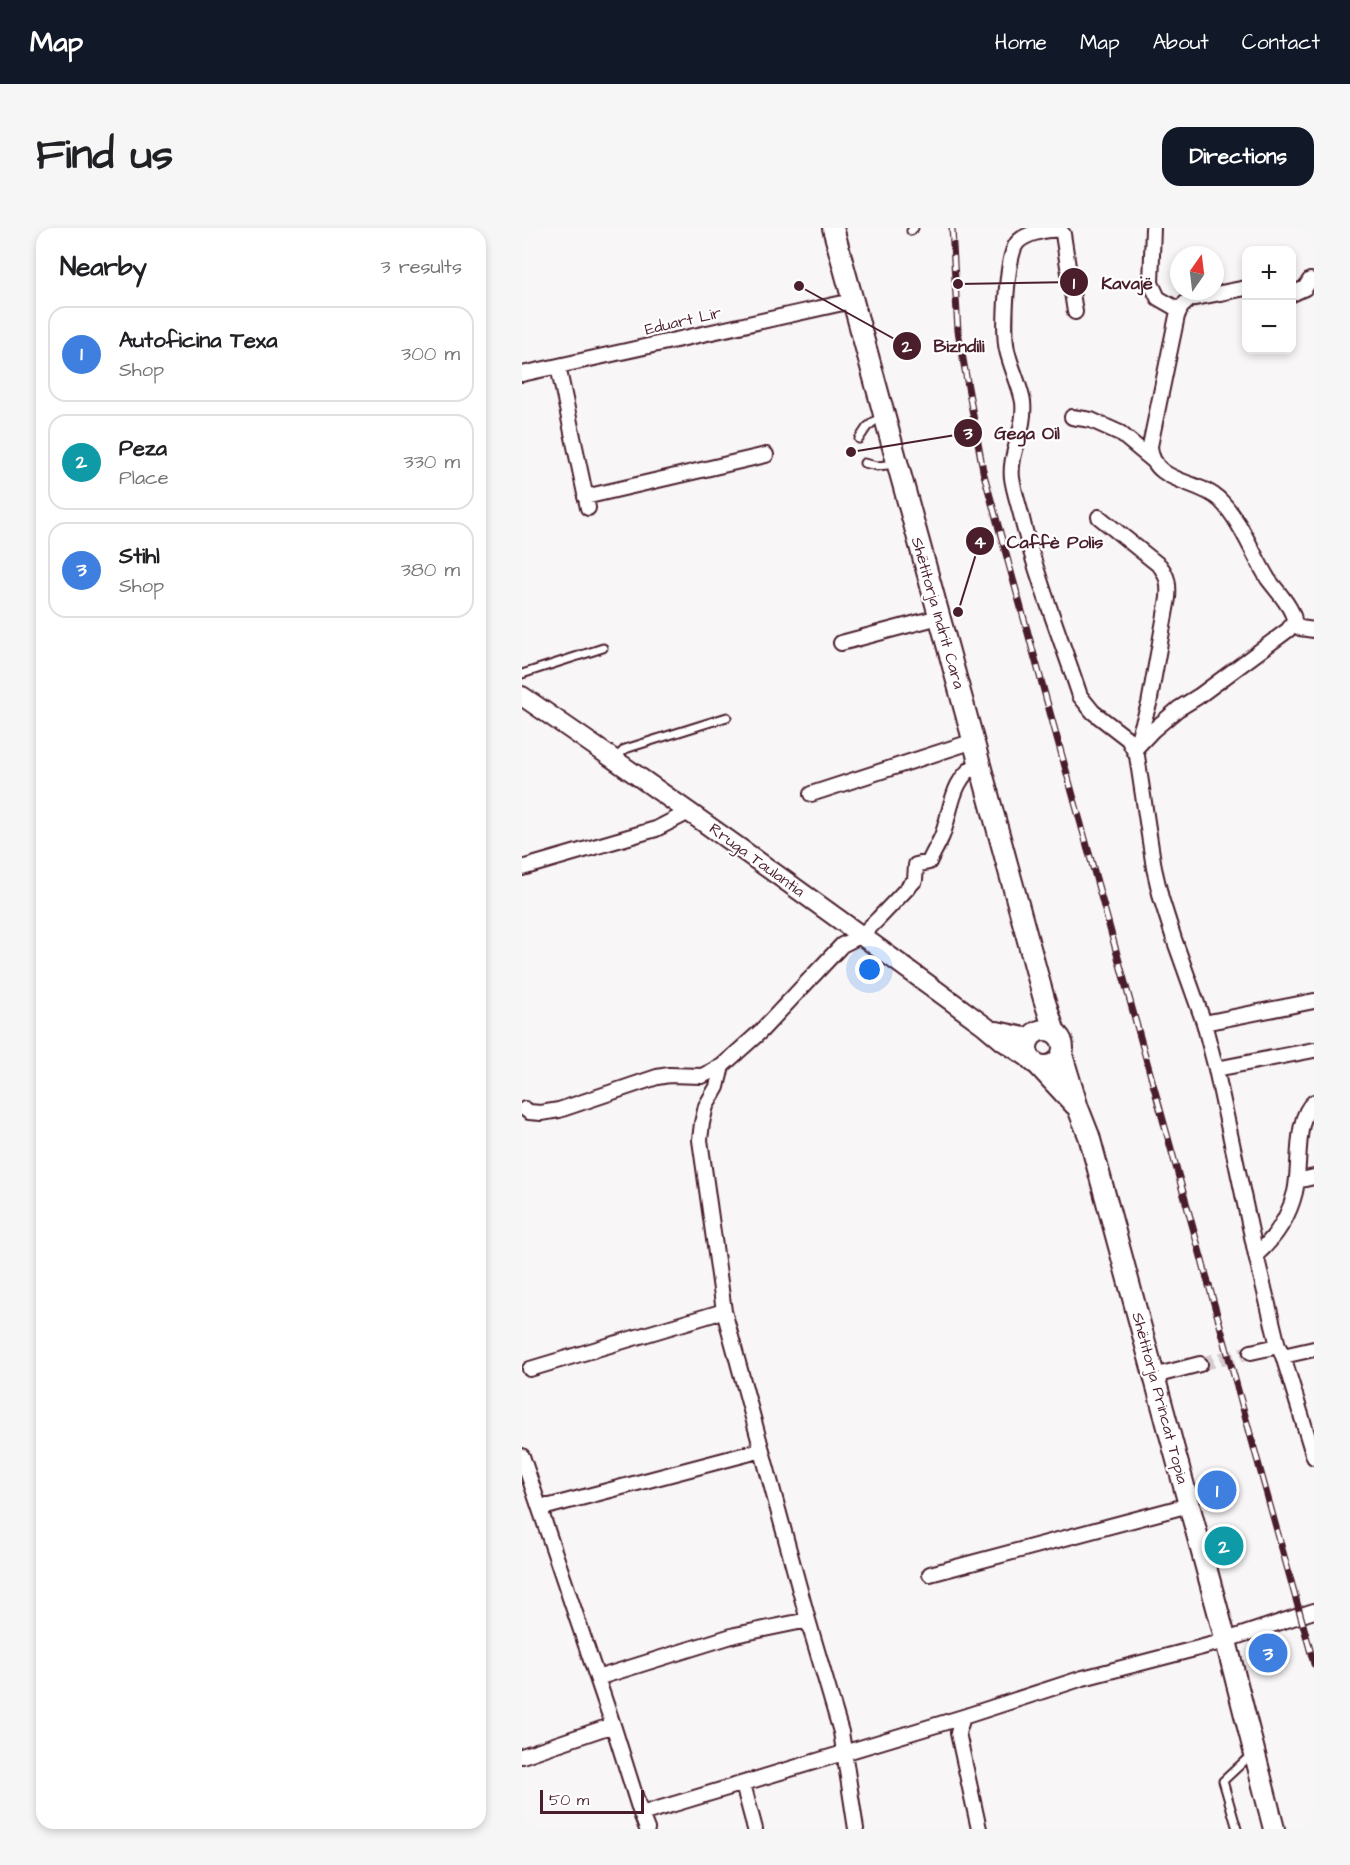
<!DOCTYPE html>
<html lang="en">
<head>
<meta charset="utf-8">
<style>
	:root { --surface:#fff; --page:#f6f6f6; --text:#202124; --muted:#757577; --line:#e0e0e0; --accent:#111827 }
	body { margin:0; font-family:"Architects Daughter",sans-serif; background:var(--page); color:var(--text) }
	.controls { position:absolute; right:18px; top:18px; display:grid; overflow:hidden; border-radius:12px; box-shadow:0 3px 9px #0003 }
	.controls button { width:54px; height:54px; display:grid; place-items:center; padding:0; border:0; border-bottom:2px solid var(--line); background:var(--surface); color:var(--text); font:30px sans-serif }
	.compass { position:absolute; left:648px; top:18px; width:54px; height:54px; border-radius:50%; background:var(--surface); box-shadow:0 3px 9px #0003; rotate:14deg }
	.scale { position:absolute; left:18px; bottom:15px; width:104px; box-sizing:border-box; padding-left:6px; border:3px solid #4a1f2b; border-top:0; font-size:16px; line-height:21px; white-space:nowrap; color:#4a1f2b; -webkit-text-stroke:4px #fff; paint-order:stroke }
	.you { position:absolute; left:348px; top:742px; width:21px; height:21px; margin:-15px; border:4px solid #fff; border-radius:50%; background:#1a73e8; box-shadow:0 0 0 9px #1a73e833 }
	.badge { display:grid; place-items:center; width:39px; height:39px; border-radius:50%; background:var(--accent); color:#fff; font-size:20px; font-weight:700 }
	.pin { position:absolute; translate:-50% -50%; border:3px solid #fff; box-shadow:0 2px 6px #0006 }
	.list { margin:0; padding:0; list-style:none }
	h2 { display:flex; justify-content:space-between; align-items:center; height:78px; margin:0; padding:0 24px; font-size:26px }
	h2 small { font-size:20px; font-weight:400; color:var(--muted) }
	.list li { display:grid; grid-template-columns:39px 1fr auto; gap:18px; align-items:center; box-sizing:border-box; height:96px; margin:0 12px 12px; padding:0 12px; border:2px solid var(--line); border-radius:18px }
	.list b { display:block; font-size:22px; white-space:nowrap }
	.list p { margin:0; font-size:20px; white-space:nowrap; color:var(--muted) }
	.list em { font-size:20px; font-style:normal; color:var(--muted) }
	.map { position:relative; flex:none; width:792px; height:1601px; overflow:hidden; border-radius:18px }
	header { display:flex; align-items:center; gap:36px; box-sizing:border-box; height:84px; padding:0 30px; background:var(--accent); color:#fff }
	header strong { font-size:28px }
	nav { display:flex; gap:33px; margin-inline-start:auto; font-size:21px }
	.intro { display:flex; align-items:center; justify-content:space-between; box-sizing:border-box; height:144px; padding:0 36px }
	h1 { margin:0; font-size:42px }
	.button { padding:15px 27px; border-radius:18px; background:var(--accent); color:#fff; font-size:21px; font-weight:700 }
	main { display:flex; gap:36px; padding:0 36px }
	aside { flex:1; background:var(--surface); border-radius:18px; box-shadow:0 3px 9px #0003 }
	.map>svg:first-child { display:block }
</style>
</head>
<body>
<header>
<strong>Map</strong>
<nav><a>Home</a><a>Map</a><a>About</a><a>Contact</a></nav>
</header>
<div class="intro"><h1>Find us</h1><a class="button">Directions</a></div>
<main>
<aside>
<h2>Nearby<small>3 results</small></h2>
<ul class="list">
<li><span class="badge" style="background:#3f7fe0">1</span><div><b>Autoficina Texa</b><p>Shop</p></div><em>300 m</em></li>
<li><span class="badge" style="background:#0f9aa8">2</span><div><b>Peza</b><p>Place</p></div><em>330 m</em></li>
<li><span class="badge" style="background:#3f7fe0">3</span><div><b>Stihl</b><p>Shop</p></div><em>380 m</em></li>
</ul>
</aside>
<div class="map">
<svg width="792" height="1601" viewBox="0 0 792 1601">
	<rect width="100%" height="100%" fill="#f8f6f7"/>
	<filter id="ink" filterUnits="userSpaceOnUse"><feTurbulence type="fractalNoise" baseFrequency=".0167" numOctaves="2"/><feDisplacementMap in="SourceGraphic" scale="12" xChannelSelector="R" yChannelSelector="G"/><feConvolveMatrix kernelMatrix="1 2 1 2 8 2 1 2 1" color-interpolation-filters="sRGB"/></filter>
	<g filter="url(#ink)">
		<g fill="none" stroke-linecap="round" stroke-linejoin="round">
			<path stroke="#d5cbce" stroke-width="14" stroke-dasharray="14 7" stroke-linecap="butt" d="M678,1136L729,1124"/>
			<g stroke="#4a1f2b" stroke-width="11">
				<path id="service" d="M389,3L392,0
					M337,211L345,199L359,188
					M342,235L355,238L375,236
					M0,446L81,420
					M93,531L103,521L205,489
					M715,1601L701,1553L730,1526"/>
			</g>
			<g stroke="#4a1f2b" stroke-width="18">
				<path id="minor" d="M631,0L629,55L636,70L657,82
					M770,66L783,60L788,52
					M553,84L541,6L537,2C526,1 503,5 495,15C484,28 481,105 485,122C489,140 498,157 501,174C504,202 487,225 490,250C492,265 498,280 501,295C516,354 539,410 558,468L571,484L606,511L615,528L632,640L639,670L652,711L682,795L694,841L734,1027L756,1118L761,1128L792,1229
					M36,138L66,280
					M0,146L330,73
					M550,189L569,192L598,205L633,234
					M63,269L244,227
					M577,289L638,338C646,348 647,357 646,370L627,476L614,517
					M772,394L778,400L792,402
					M319,415L417,389
					M613,521L630,503L656,481L677,468L766,402L772,394C772,390 772,389 770,385C765,373 754,362 746,351C730,325 719,293 698,272C676,251 630,256 628,218L655,88L659,79L668,71L724,60
					M289,566L452,513
					M0,640L134,601L167,584
					M682,795L792,773
					M694,841L792,822
					M3,881L7,884L19,885L37,882L135,849L147,847L180,848L200,838
					M775,953L792,949
					M734,1027C753,1010 767,989 773,964C779,939 772,890 792,874
					M729,1124L756,1118
					M761,1128L792,1121
					M8,1141L202,1083
					M632,1148L678,1136
					M0,1228L91,1497
					M17,1278H28L240,1222
					M408,1346L667,1277
					M75,1450L213,1407L286,1392
					M441,1489L436,1505L457,1601
					M0,1528L91,1497L119,1586
					M221,1556L233,1601
					M125,1601L119,1586L441,1489L561,1450L692,1416L792,1383
					M334,1601L319,1504L286,1392L202,1083L181,933L178,912L180,895L184,878L195,859L200,838L238,804L320,717L340,707L356,691L393,652L394,637L407,634C411,625 416,617 420,608C430,582 429,549 458,535"/>
			</g>
			<g stroke="#4a1f2b" stroke-width="22">
				<path id="tertiary" d="M0,468C157,575 311,686 463,798L482,814L507,830
					M475,803L507,810"/>
			</g>
			<g stroke="#4a1f2b" stroke-width="24">
				<path id="secondary" d="M311,0L522,771L533,805
					M505 820a18 18 0 1 1 36 0a18 18 0 1 1-36 0Z
					M540,827L556,880L567,908L704,1413L752,1601
					M516,837L553,877"/>
			</g>
			<use href="#service" stroke="#fff" stroke-width="7"/>
			<use href="#minor" stroke="#fff" stroke-width="14"/>
			<use href="#tertiary" stroke="#fff" stroke-width="18"/>
			<use href="#secondary" stroke="#fff" stroke-width="20"/>
			<g stroke="#4a1f2b" stroke-width="7">
				<path id="rail" d="M430,0L436,103L461,243L792,1436"/>
			</g>
			<use href="#rail" stroke="#fff" stroke-width="4.5" stroke-dasharray="14" stroke-linecap="butt"/>
		</g>
	</g>
	<g text-anchor="middle" dominant-baseline="central" stroke-width="4.5" stroke-linejoin="round" paint-order="stroke">
		<g font-size="16" fill="#4a1f2b" stroke="#fff">
			<text transform="translate(161 93) rotate(-13)">Eduart Lir</text>
			<text transform="translate(416 385) rotate(74)">Shëtitorja Indrit Cara</text>
			<text transform="translate(235 632) rotate(36)">Rruga Taulantia</text>
			<text transform="translate(638 1170) rotate(75)">Shëtitorja Princat Topia</text>
		</g>
	</g>
	<path fill="none" stroke="#4a1f2b" stroke-width="2" d="M436 56L552 54M277 58L385 118M329 224L446 205M436 384L458 313"/>
	<g fill="#4a1f2b" stroke="#fff" stroke-width="2">
		<circle cx="436" cy="56" r="6"/>
		<circle cx="277" cy="58" r="6"/>
		<circle cx="329" cy="224" r="6"/>
		<circle cx="436" cy="384" r="6"/>
		<circle cx="552" cy="54" r="15"/>
		<circle cx="385" cy="118" r="15"/>
		<circle cx="446" cy="205" r="15"/>
		<circle cx="458" cy="313" r="15"/>
	</g>
	<g font-size="18" text-anchor="middle" font-weight="bold" fill="#fff">
		<text x="552" y="61">1</text>
		<text x="385" y="124">2</text>
		<text x="446" y="211">3</text>
		<text x="458" y="320">4</text>
	</g>
	<g font-size="18" text-anchor="middle" font-weight="bold" fill="#4a1f2b" stroke="#fff" stroke-width="4.5" stroke-linejoin="round" paint-order="stroke">
		<text x="605" y="61">Kavajë</text>
		<text x="437" y="124">Bizndili</text>
		<text x="505" y="211">Gega Oil</text>
		<text x="533" y="320">Caffè Polis</text>
	</g>
</svg>
<div class="controls">
<button>+</button>
<button>−</button>
</div>
<svg class="compass" viewBox="-18 -18 36 36"><path d="M0-13l5 13h-10z" fill="#e53935"/><path d="M0 13l5-13h-10z" fill="#757577"/></svg>
<div class="scale">50 m</div>
<div class="you"></div>
<div class="pin badge" style="left:695px;top:1262px;background:#3f7fe0">1</div>
<div class="pin badge" style="left:702px;top:1318px;background:#0f9aa8">2</div>
<div class="pin badge" style="left:746px;top:1425px;background:#3f7fe0">3</div>
</div>
</main>
</body>
</html>
